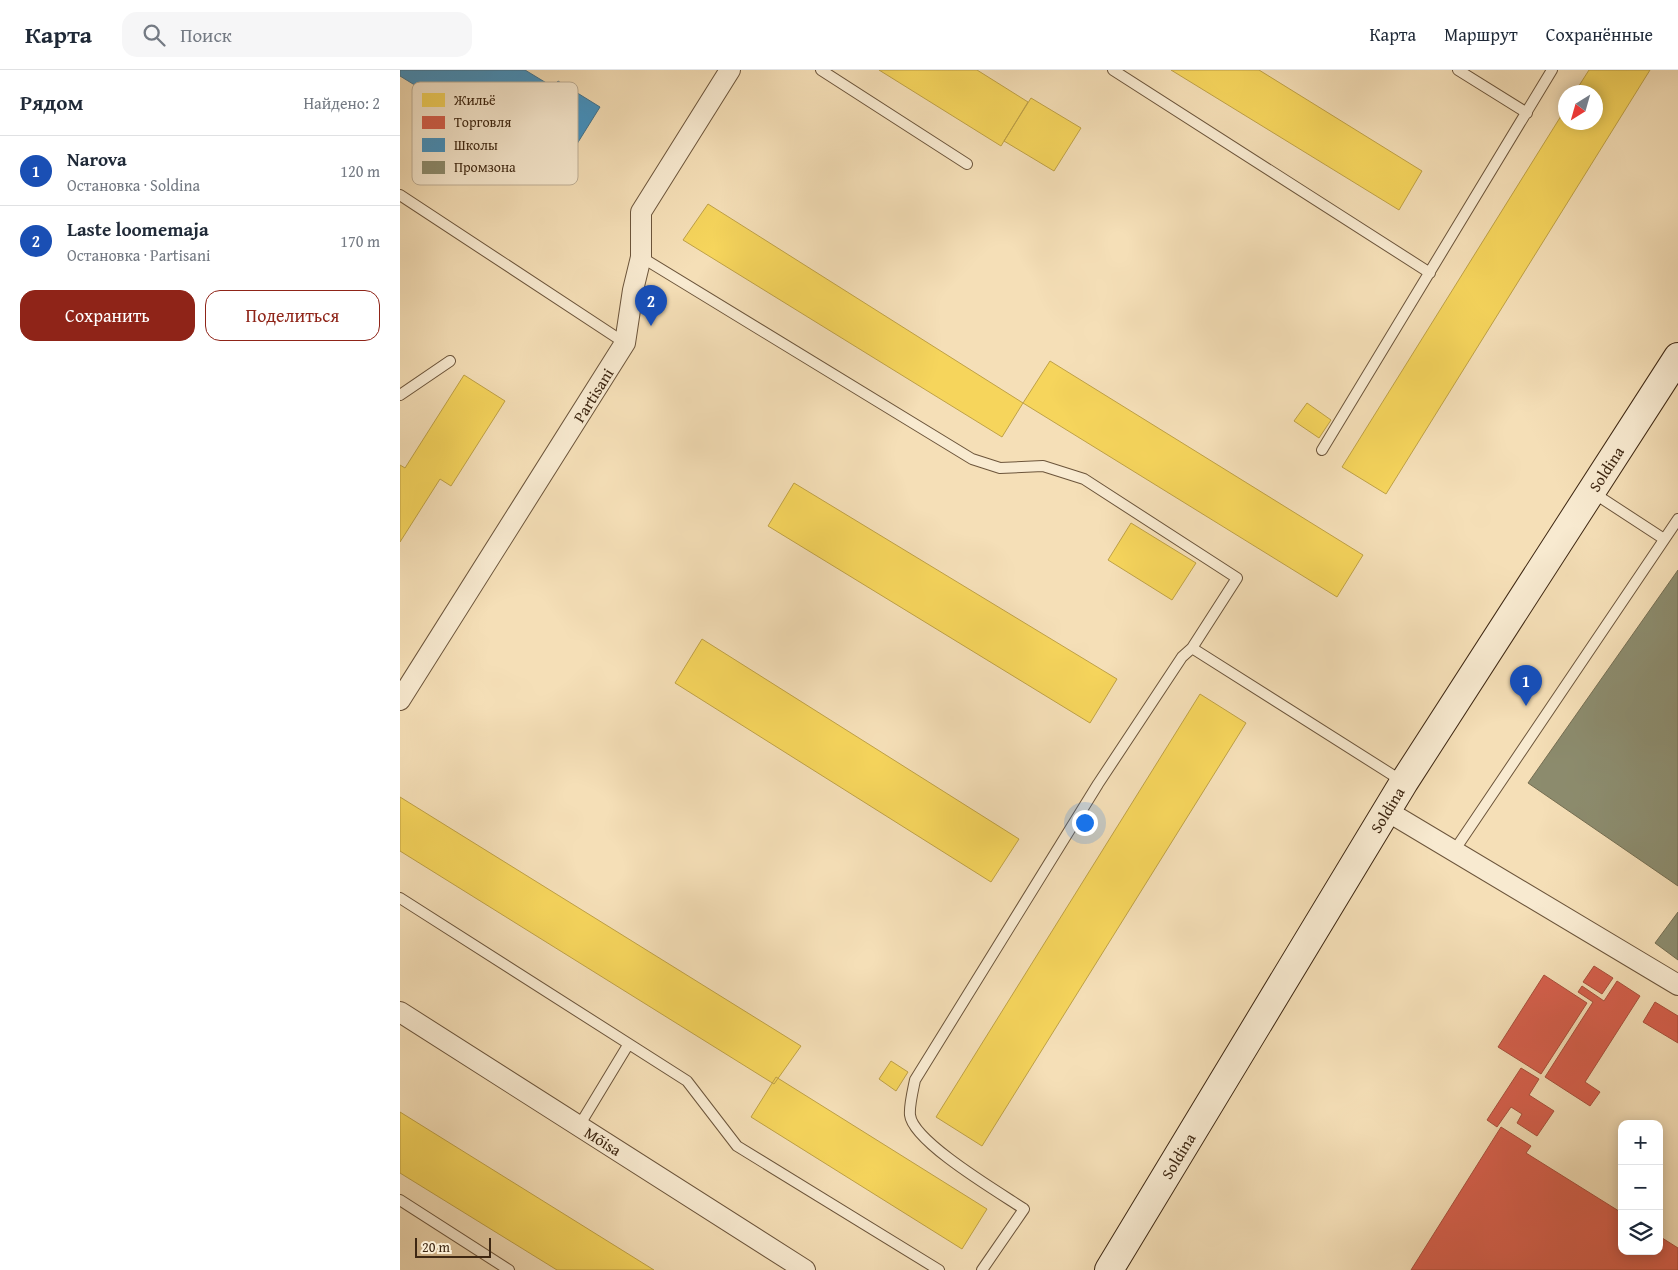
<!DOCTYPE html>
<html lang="ru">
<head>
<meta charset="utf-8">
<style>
	:root { --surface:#fff; --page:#f6f6f7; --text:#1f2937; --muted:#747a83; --line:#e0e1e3; --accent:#8f2418 }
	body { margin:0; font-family:"Gentium Book Plus",serif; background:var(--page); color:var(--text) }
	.controls { position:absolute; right:15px; bottom:15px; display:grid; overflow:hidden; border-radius:10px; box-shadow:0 2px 12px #0003 }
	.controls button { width:45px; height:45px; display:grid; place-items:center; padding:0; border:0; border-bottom:1px solid var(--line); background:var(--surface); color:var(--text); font:25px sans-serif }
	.compass { position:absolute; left:1158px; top:15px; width:45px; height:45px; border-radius:50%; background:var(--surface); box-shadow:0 2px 12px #0003; rotate:217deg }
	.scale { position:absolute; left:15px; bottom:12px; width:76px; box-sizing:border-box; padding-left:5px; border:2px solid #3e2712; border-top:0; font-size:14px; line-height:18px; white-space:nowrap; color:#3e2712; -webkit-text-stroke:4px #f8ead0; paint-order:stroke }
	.you { position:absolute; left:684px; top:752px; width:18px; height:18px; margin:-12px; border:4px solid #fff; border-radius:50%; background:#1a73e8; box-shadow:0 0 0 8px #1a73e833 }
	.badge { display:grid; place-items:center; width:32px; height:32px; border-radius:50%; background:var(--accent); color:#fff; font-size:16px; font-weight:700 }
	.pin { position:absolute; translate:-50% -41px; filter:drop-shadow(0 1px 2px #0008) }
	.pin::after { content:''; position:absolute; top:26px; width:18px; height:15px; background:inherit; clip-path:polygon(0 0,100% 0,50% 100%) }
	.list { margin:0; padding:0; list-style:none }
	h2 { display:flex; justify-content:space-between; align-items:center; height:65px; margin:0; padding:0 20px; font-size:21px }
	h2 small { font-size:16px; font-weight:400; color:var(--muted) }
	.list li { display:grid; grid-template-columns:32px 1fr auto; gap:15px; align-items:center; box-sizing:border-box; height:70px; padding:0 20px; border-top:1px solid var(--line) }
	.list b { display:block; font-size:19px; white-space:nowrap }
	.list p { margin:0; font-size:16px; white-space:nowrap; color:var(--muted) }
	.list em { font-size:16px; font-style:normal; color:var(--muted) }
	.actions { display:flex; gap:10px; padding:15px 20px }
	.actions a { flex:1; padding:11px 0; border:1px solid var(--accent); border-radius:15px; text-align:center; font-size:18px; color:var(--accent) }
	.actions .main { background:var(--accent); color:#fff }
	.icon { flex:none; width:28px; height:28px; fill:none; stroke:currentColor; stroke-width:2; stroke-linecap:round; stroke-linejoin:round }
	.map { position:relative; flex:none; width:1278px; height:1200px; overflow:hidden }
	header { display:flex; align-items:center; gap:30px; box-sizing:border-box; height:70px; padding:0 25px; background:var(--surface); border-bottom:1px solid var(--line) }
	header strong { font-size:24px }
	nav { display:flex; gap:28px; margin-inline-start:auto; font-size:18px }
	.search { width:350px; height:45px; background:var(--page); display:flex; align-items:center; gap:12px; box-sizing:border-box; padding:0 18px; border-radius:15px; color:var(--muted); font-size:19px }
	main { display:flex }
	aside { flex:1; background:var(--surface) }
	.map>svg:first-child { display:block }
</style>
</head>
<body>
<header>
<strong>Карта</strong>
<div class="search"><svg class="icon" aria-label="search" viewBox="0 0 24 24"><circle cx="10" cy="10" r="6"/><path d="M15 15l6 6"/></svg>Поиск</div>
<nav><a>Карта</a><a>Маршрут</a><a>Сохранённые</a></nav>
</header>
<main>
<aside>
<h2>Рядом<small>Найдено: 2</small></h2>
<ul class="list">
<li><span class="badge" style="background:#1a4fb4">1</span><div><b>Narova</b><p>Остановка · Soldina</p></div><em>120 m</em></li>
<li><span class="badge" style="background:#1a4fb4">2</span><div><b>Laste loomemaja</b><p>Остановка · Partisani</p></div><em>170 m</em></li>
</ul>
<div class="actions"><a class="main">Сохранить</a><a>Поделиться</a></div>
</aside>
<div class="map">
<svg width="1278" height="1200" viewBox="0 0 1278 1200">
	<rect width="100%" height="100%" fill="#f5dfb7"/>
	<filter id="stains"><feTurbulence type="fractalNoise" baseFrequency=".004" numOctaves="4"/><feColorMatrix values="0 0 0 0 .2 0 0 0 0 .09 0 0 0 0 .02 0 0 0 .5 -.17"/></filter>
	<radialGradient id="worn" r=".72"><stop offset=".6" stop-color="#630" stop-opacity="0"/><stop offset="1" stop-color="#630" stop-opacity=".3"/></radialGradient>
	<path fill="#f6d55c" stroke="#bfa146" d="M479,0H577L628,32L601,76Z
		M771,0H859L1022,101L999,140Z
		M1189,0H1250L986,424L942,397L1166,38V52H1196V22H1175Z
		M631,28L681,58L654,101L604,71Z
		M308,134L623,333L602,367L283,170Z
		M650,291L963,485L937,527L623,333Z
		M64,305L105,331L51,416L40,409L0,472V395L5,398Z
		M907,333L931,350L919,368L894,351Z
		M394,413L717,609L690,653L368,456Z
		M731,453L796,493L772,530L708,490Z
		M302,569L619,769L591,812L275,613Z
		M800,624L846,653L582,1076L536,1047Z
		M0,727L401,976L374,1014L0,781Z
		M491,991L508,1002L496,1021L479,1009Z
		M376,1007L587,1139L562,1179L351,1047Z
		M0,1042L254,1200H157L0,1103Z"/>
	<path fill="#d6604d" stroke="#a84f3b" d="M1194,896L1213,908L1202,924L1183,912Z
		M1144,905L1187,933L1141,1004L1098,977Z
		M1217,911L1240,926L1185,1012L1200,1022L1190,1036L1145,1007L1193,932L1178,922L1182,916L1204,931Z
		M1255,932L1278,946V973L1243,952Z
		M1121,998L1139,1009L1129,1025L1154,1041L1137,1066L1117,1053L1122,1044L1111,1037L1097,1057L1087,1050Z
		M1101,1057L1131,1076L1126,1083L1222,1143V1181H1259V1166L1278,1178V1200H1011Z"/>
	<path fill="#4393c3" stroke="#42738e" d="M0,0H125L153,17L158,11L200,37L152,114L108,87L122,65L64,30L57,41L0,6Z"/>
	<path fill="#8c8c6e" stroke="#756e52" d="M1278,500V816L1128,713Z
		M1278,842V890L1255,873Z"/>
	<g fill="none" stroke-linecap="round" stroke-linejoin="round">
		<g stroke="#6c553b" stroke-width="12">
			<path id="lane" d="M421,0L567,94
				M713,0L1030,203
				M1058,0L1127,43
				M0,125L225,273
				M241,187L572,389L600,398L643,396L684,409L837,508L792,578
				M0,325L50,291
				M922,380L1152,0
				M1192,422L1264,469
				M1054,781L1278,449
				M0,828L287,1011L337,1076L539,1200
				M179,1056L228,975
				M0,1130L109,1200
				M582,1200L624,1139C600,1123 513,1072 510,1045C509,1036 513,1020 515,1010L698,714L782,587L792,578L1002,711"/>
		</g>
		<g stroke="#6c553b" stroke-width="22">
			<path id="street" d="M0,630L225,273L233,220L241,187V142L330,0
				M987,741L1278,915
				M0,942L405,1200"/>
		</g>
		<g stroke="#3e2712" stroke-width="30">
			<path id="secondary" d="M709,1200L1004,712L1278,287"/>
		</g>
		<use href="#lane" stroke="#f8ead0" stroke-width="10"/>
		<use href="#street" stroke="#f8ead0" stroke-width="20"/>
		<use href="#secondary" stroke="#f8ead0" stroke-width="28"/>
	</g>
	<g text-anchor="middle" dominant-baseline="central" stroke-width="5" stroke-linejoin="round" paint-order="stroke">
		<g font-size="16" fill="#3e2712" stroke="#f8ead0">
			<text transform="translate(193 325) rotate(-58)">Partisani</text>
			<text transform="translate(1206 399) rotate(-57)">Soldina</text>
			<text transform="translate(987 740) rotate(-59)">Soldina</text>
			<text transform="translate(203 1071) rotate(32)">Mõisa</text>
			<text transform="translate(778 1086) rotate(-59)">Soldina</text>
		</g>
	</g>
	<rect x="12" y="12" width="166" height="103" rx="8" fill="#f8ead0" stroke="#c0b097" stroke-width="1"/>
	<rect x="22" y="23" width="23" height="14" fill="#f6d55c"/>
	<rect x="22" y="46" width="23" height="13" fill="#d6604d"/>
	<rect x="22" y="68" width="23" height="14" fill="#4393c3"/>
	<rect x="22" y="91" width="23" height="13" fill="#8c8c6e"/>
	<g font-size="14" fill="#3e2712">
		<text x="54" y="35">Жильё</text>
		<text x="54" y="57">Торговля</text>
		<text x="54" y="80">Школы</text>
		<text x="54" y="102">Промзона</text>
	</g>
	<rect width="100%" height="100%" filter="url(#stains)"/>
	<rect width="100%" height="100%" fill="url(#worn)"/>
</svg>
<div class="controls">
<button>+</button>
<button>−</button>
<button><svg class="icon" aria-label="layers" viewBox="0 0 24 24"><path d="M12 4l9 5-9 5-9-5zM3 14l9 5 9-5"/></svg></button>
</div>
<svg class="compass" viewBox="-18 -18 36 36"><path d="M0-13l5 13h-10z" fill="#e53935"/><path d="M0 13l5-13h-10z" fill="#747a83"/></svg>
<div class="scale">20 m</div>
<div class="you"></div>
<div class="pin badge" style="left:1126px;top:636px;background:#1a4fb4">1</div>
<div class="pin badge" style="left:251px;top:256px;background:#1a4fb4">2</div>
</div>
</main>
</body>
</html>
